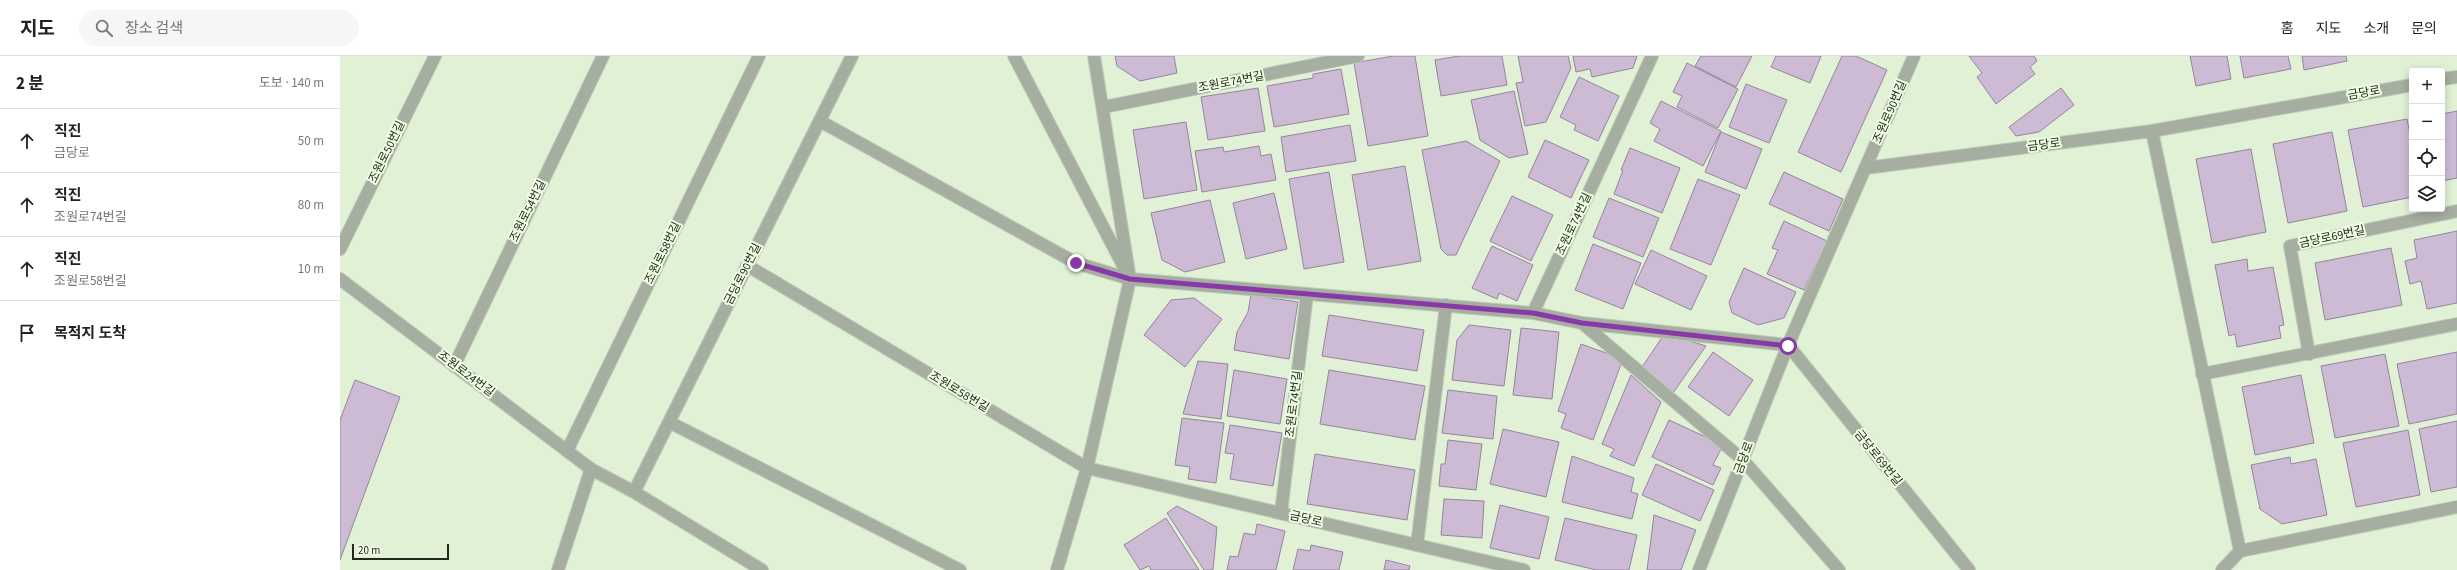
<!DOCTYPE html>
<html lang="ko">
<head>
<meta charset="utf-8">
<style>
	:root { --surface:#fff; --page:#f6f6f6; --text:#222; --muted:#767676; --line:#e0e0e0 }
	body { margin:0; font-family:"Source Sans 3","Noto Sans KR",sans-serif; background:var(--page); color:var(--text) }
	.controls { position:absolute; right:12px; top:12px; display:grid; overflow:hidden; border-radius:4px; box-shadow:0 2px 10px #0003 }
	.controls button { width:36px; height:36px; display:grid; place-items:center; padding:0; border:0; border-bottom:1px solid var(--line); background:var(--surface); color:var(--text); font:20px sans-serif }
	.scale { position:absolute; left:12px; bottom:10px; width:97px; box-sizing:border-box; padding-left:4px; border:2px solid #23291f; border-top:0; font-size:11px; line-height:14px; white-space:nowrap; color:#23291f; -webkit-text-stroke:3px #edfee3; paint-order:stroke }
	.stop { position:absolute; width:12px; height:12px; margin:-9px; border:3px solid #8938a7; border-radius:50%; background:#fff }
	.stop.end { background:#8938a7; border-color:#fff; box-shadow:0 1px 4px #0008 }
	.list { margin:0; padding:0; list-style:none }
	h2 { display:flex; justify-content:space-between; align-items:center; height:52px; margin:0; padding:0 16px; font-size:17px }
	h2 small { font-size:13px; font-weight:400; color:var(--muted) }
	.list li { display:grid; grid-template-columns:26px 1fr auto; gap:12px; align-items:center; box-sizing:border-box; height:64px; padding:0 16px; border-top:1px solid var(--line) }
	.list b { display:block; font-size:15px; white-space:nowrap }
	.list p { margin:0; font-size:13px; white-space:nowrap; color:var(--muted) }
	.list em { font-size:13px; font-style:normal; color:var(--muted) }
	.icon { flex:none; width:22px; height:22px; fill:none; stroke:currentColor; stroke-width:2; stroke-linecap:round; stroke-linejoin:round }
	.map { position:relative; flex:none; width:2117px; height:514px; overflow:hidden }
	header { display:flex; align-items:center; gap:24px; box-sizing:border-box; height:56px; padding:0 20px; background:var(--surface); border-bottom:1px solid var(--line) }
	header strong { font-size:19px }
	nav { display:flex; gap:22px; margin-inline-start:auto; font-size:14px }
	.search { width:280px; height:36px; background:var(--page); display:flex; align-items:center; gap:10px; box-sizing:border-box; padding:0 14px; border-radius:22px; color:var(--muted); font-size:15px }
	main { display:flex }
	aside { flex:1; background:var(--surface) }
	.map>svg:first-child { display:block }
</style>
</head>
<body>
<header>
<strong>지도</strong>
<div class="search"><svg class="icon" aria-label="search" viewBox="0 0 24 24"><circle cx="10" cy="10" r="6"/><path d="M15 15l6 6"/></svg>장소 검색</div>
<nav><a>홈</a><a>지도</a><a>소개</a><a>문의</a></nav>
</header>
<main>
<aside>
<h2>2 분<small>도보 · 140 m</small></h2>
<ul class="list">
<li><svg class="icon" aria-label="ahead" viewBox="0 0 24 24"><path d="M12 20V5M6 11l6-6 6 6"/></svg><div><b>직진</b><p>금당로</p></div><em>50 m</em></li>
<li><svg class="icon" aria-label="ahead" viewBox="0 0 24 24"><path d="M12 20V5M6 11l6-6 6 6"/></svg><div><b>직진</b><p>조원로74번길</p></div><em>80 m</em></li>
<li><svg class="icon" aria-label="ahead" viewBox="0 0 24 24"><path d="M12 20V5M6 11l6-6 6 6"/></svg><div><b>직진</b><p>조원로58번길</p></div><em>10 m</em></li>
<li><svg class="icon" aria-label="arrive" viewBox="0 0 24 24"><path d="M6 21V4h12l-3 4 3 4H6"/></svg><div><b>목적지 도착</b></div></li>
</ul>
</aside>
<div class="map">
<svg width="2117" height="514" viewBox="0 0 2117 514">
	<rect width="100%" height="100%" fill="#e0f1d6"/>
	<path fill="#cdbbd5" stroke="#95859c" d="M775,0H834L837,17L800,25L777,10Z
		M1053,0H1075L1088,80L1028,90L1014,7Z
		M1119,0H1162L1167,29L1101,40L1095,4Z
		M1178,0H1228L1231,12L1206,66L1185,70L1176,27L1183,26Z
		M1233,0H1297L1293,12L1252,21L1250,13L1236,16Z
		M1361,0H1412L1396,31L1355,10Z
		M1436,0H1481L1470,27L1431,11Z
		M1502,0H1516L1547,14L1501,116L1458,96Z
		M1629,0H1694L1697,5L1690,11L1695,18L1656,48L1637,21L1642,17Z
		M1850,0H1887L1891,23L1856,30Z
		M1900,0H1948L1951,13L1904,22Z
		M1962,0H2006L2007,5L1964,14Z
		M1347,7L1398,33L1378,72L1337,51L1342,40L1333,36Z
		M1001,13L1009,58L934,71L927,30L973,22V18Z
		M1239,21L1279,40L1258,85L1234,74L1236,69L1220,61Z
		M1406,28L1447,44L1429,87L1389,71Z
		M918,32L925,75L868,84L861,41Z
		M1721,32L1734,49L1699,76L1676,80L1669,71Z
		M1174,35L1188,98L1169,102L1140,84L1131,44Z
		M1321,45L1381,75L1363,110L1314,85L1320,73L1310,67Z
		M2117,55V122L2102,125V58Z
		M2067,63L2072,88V141L2023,151L2008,74Z
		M846,66L857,134L804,143L793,74Z
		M1010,69L1016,105L946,116L941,81Z
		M1381,76L1422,93L1406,133L1365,116Z
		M1992,76L2007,155L1948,167L1933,88Z
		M1205,84L1249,104L1231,142L1188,121Z
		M1126,85L1160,105L1116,199H1107L1101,193L1082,94Z
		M919,90L921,100L931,98L936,124L862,136L855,95L883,91L884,96Z
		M1290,92L1340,112L1322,157L1274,138L1283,114H1281Z
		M1911,93L1926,176L1872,187L1856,103Z
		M1065,110L1081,205L1028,214L1012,119Z
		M989,116L1004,206L964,213L949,123Z
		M1444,116L1503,143L1489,175L1429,148Z
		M1358,123L1400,139L1371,209L1330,193Z
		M934,137L947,193L906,203L893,147Z
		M1172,140L1213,159L1191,205L1150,185Z
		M1269,142L1319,162L1303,201L1253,181Z
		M870,144L885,206L845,216L822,204L811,157Z
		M1444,165L1487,185L1464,234L1427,218L1438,194L1432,192Z
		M2117,175V247L2087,253L2081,225L2070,228L2065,205L2077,202L2074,184Z
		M1253,188L1301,207L1283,253L1235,234Z
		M1152,190L1193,209L1177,245L1159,237L1157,243L1132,232Z
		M2051,192L2062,249L1985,264L1975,207Z
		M1311,194L1367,220L1351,254L1295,228Z
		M1907,203L1908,215L1933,211L1944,269L1939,270L1941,282L1897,291L1895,278L1889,280L1875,209Z
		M1404,212L1456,236L1444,262L1418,269L1392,257L1389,246Z
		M911,239L958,246L949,303L894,294L897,276L908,256Z
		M854,242L882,263L845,311L804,279L831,244Z
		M989,259L1084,274L1077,315L982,300Z
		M1129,269L1171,274L1164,330L1112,324L1117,284Z
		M1181,272L1219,276L1212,343L1173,339Z
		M1325,277L1366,290L1333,337L1300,314Z
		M1241,288L1283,303L1253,384L1221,372L1226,358L1218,355Z
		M1373,296L1413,324L1389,360L1348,331Z
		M2117,296V358L2069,368L2057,308Z
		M2045,298L2059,370L1995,382L1981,310Z
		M858,305L888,308L881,363L843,358Z
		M894,314L947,323L940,368L887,360Z
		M989,314L1085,330L1075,384L980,368Z
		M1291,319L1321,346L1294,410L1270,400L1274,393L1262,388Z
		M1961,319L1974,387L1915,399L1902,331Z
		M15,324L60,341L0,504V364Z
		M1108,334L1157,340L1153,383L1102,377Z
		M842,362L884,367L876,427L848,423L850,411L835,409Z
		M1329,364L1383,389L1373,409L1381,412L1373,429L1312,401Z
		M2117,365V431L2091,436L2079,373Z
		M890,369L942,377L933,430L890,423L894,398L885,397Z
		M1163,373L1219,386L1206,441L1150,428Z
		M2068,374L2080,439L2016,451L2003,387Z
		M1108,384L1142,388L1136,434L1099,430L1101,408H1105Z
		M975,398L1075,414L1067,464L967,448Z
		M1232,400L1294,422L1291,436L1298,438L1292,463L1222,446Z
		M1950,401L1951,408L1976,403L1987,459L1942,468L1920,453L1911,409Z
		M1316,408L1374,434L1360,465L1302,439Z
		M1104,443L1144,445L1142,482L1101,479Z
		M1160,449L1209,461L1199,503L1150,492Z
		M837,450L877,471L873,514H864L827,457Z
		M1314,459L1356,474L1341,514H1307Z
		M826,462L859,514H811L809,510L800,514L784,489Z
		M1225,462L1297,479L1289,514H1256L1215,504Z
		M917,468L945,475L936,514H887L890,500L898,501L904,477L915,479Z
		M971,489L1003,496L999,514H953L958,493L970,495Z
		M1046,504L1070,510L1069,514H1044Z"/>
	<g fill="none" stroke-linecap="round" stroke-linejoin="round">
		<g stroke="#becdb5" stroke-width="14">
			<path id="service" d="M941,457L967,238
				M1077,489L1106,249"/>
		</g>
		<g stroke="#becdb5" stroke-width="14">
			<path id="minor" d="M674,0L786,215
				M764,51L1018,0
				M480,65L736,207L790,223L1193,257L1242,267L1448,289L1629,514
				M1526,112L1812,75
				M0,193L95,0
				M408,210L747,412L1184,514
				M1193,257L1312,0
				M1242,267L1403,404L1499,514
				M1969,298L1950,190L2117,155
				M114,310L263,0
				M1862,318L2117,268
				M329,366L620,514
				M227,395L419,0
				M294,436L512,0
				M1900,495L2117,451
				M218,514L251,413L294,436L422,514
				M717,514L747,412L790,223L754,0
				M1359,514L1448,289L1574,0"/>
		</g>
		<g stroke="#becdb5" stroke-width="14">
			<path id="tertiary" d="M2102,23L2117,21
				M0,223L251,413
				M1882,514L1900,495L1812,75L2072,29"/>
		</g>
		<use href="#service" stroke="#a6ada1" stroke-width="12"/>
		<use href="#minor" stroke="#a6ada1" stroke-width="12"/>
		<use href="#tertiary" stroke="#a6ada1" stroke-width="12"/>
	</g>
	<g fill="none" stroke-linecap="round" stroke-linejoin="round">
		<path stroke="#8938a7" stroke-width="5" d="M736,207L790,223L1193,257L1242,267L1448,290"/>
	</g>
	<g text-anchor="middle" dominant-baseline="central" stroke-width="4" stroke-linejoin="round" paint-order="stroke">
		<g font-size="12" fill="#23291f" stroke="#edfee3">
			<text transform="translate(891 26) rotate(-11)">조원로74번길</text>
			<text transform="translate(2024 37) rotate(-10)">금당로</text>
			<text transform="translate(1550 56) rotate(-67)">조원로90번길</text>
			<text transform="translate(1704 89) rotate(-7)">금당로</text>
			<text transform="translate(47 96) rotate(-64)">조원로50번길</text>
			<text transform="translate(188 155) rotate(-64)">조원로54번길</text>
			<text transform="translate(1234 168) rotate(-65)">조원로74번길</text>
			<text transform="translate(1992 181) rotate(-12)">금당로69번길</text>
			<text transform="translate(323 197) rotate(-64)">조원로58번길</text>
			<text transform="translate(403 218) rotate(-63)">금당로90번길</text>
			<text transform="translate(126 318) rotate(37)">조원로24번길</text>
			<text transform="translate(619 336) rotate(31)">조원로58번길</text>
			<text transform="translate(954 348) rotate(-83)">조원로74번길</text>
			<text transform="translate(1404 402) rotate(-69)">금당로</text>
			<text transform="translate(1538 402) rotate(51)">금당로69번길</text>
			<text transform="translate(966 463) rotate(13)">금당로</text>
		</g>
	</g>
</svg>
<div class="controls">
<button>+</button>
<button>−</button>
<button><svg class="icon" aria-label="locate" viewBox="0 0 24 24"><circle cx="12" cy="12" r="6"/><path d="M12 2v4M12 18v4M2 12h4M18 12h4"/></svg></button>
<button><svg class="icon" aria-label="layers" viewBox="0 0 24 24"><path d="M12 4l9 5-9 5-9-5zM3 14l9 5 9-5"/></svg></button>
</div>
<div class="scale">20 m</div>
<div class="stop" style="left:1448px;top:290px"></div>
<div class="stop end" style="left:736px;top:207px"></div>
</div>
</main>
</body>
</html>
